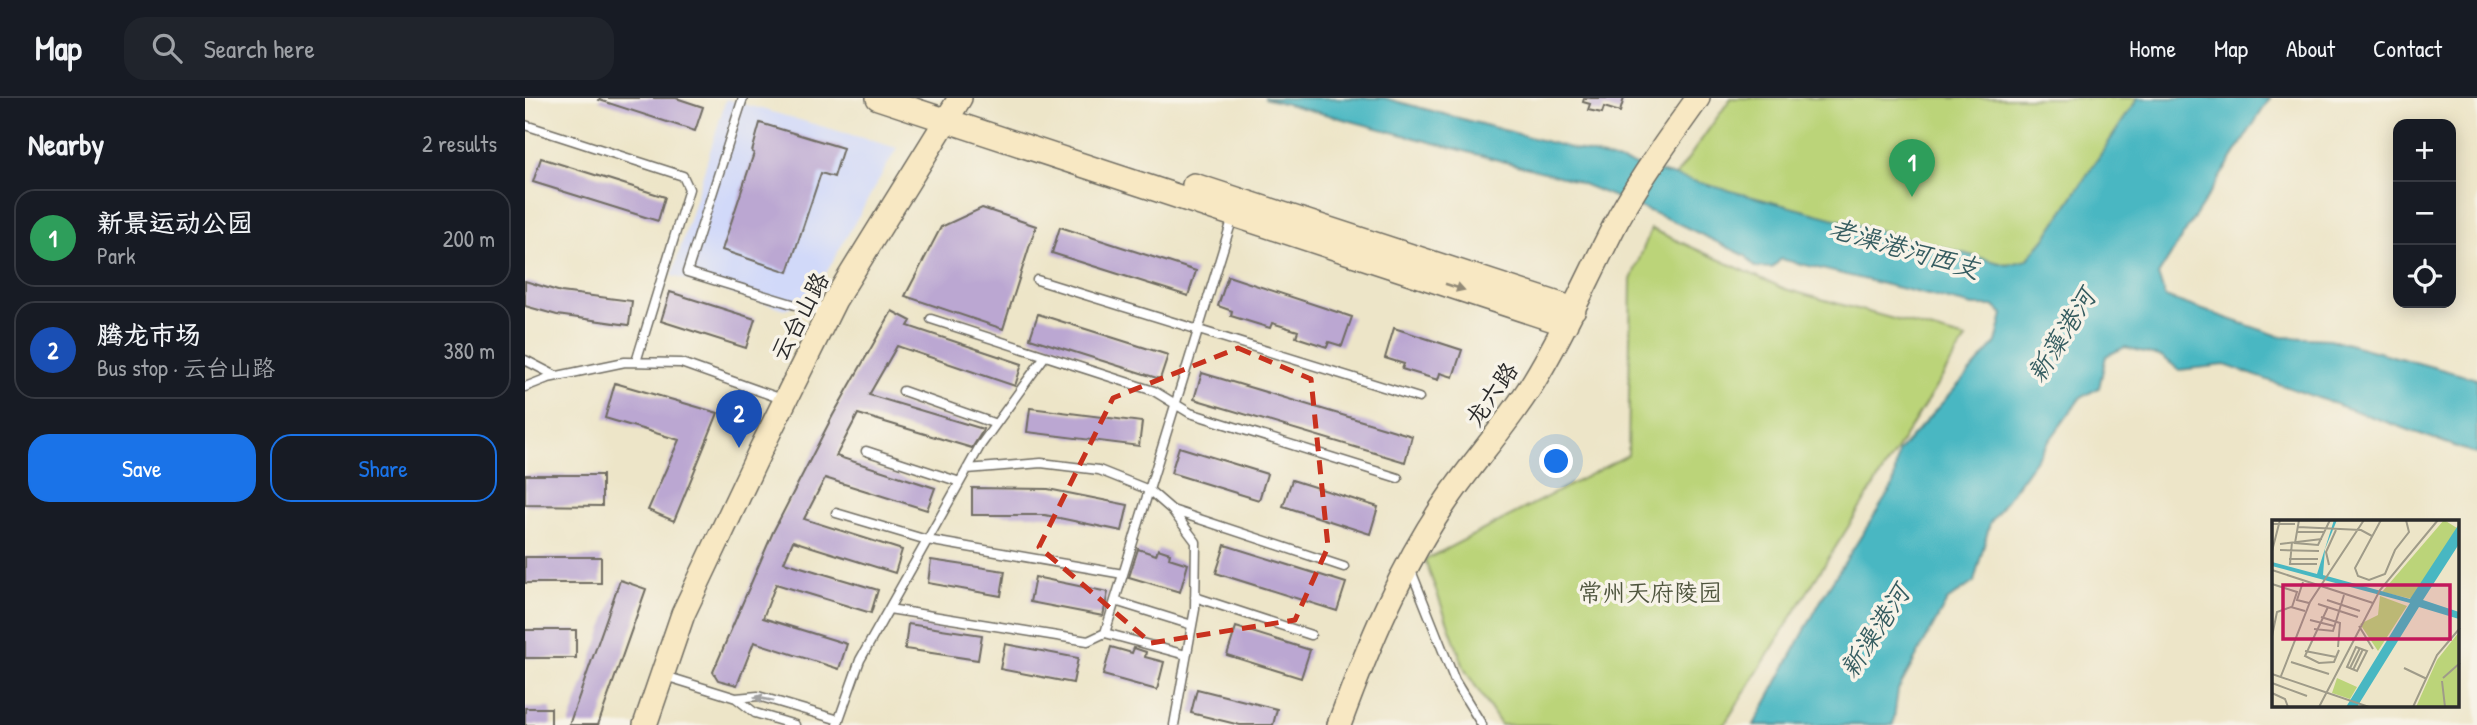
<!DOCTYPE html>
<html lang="en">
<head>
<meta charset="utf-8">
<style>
	:root { --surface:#171b24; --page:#20242c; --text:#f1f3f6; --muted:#9ea1a6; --line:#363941; --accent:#1a73e8 }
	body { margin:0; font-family:"Patrick Hand","LXGW WenKai TC",sans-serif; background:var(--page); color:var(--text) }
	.controls { position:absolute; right:21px; top:21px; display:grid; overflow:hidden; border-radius:14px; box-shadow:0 4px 18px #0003 }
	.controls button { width:63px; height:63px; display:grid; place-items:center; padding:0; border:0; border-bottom:2px solid var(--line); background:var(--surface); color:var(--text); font:35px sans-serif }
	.you { position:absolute; left:1032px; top:364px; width:24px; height:24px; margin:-18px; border:5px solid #fff; border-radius:50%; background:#1a73e8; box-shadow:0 0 0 10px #1a73e833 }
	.badge { display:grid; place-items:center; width:46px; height:46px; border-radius:50%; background:var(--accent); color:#fff; font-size:23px; font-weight:700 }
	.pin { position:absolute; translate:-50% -58px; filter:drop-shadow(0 2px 4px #0008) }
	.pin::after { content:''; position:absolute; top:37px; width:24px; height:21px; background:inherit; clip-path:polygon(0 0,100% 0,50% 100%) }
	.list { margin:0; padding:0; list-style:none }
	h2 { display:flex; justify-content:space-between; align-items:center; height:91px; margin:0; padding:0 28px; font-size:30px }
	h2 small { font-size:23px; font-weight:400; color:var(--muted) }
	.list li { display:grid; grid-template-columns:46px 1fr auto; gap:21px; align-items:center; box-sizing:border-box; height:98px; margin:0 14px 14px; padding:0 14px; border:2px solid var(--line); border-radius:21px }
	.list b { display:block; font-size:26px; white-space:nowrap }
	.list p { margin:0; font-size:23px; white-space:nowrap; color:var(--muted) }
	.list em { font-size:23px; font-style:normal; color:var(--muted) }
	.actions { display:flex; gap:14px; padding:21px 28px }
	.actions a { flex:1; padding:16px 0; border:2px solid var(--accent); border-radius:21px; text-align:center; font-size:24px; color:var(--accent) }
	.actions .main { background:var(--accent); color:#fff }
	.icon { flex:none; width:38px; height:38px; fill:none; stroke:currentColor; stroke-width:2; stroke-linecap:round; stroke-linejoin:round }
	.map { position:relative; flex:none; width:1952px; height:627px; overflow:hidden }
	header { display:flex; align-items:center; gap:42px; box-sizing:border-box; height:98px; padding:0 35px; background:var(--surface); border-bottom:2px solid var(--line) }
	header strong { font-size:33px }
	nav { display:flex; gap:38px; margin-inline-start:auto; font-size:24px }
	.search { width:490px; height:63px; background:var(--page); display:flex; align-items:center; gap:18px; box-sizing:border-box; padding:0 24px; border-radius:21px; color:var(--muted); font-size:26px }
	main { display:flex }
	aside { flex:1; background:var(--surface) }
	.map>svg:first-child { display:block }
</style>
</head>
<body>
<header>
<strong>Map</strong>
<div class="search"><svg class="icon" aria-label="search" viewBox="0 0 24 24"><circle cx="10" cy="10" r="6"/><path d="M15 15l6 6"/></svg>Search here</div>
<nav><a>Home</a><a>Map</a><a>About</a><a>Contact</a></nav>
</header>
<main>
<aside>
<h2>Nearby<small>2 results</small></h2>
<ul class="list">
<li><span class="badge" style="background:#2e9e5b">1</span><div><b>新景运动公园</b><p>Park</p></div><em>200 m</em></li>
<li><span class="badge" style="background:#1a4fb4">2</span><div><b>腾龙市场</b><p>Bus stop · 云台山路</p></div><em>380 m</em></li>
</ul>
<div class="actions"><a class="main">Save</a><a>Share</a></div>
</aside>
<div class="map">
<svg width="1952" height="627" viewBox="0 0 1952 627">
	<rect width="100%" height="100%" fill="#f7f3e8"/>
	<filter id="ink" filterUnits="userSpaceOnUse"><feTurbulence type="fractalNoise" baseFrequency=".0143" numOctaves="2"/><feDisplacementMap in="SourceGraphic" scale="14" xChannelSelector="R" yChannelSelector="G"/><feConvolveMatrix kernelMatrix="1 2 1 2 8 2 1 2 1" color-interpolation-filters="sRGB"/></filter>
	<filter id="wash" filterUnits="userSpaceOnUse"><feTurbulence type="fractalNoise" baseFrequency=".00686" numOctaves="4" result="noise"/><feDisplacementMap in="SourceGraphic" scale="28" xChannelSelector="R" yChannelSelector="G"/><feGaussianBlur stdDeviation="1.57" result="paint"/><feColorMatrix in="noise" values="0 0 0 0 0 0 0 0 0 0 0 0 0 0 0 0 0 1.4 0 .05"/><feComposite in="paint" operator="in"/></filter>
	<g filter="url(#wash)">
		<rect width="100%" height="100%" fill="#ede5c8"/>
		<path fill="#d1d9f9" d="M201,1L372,50L288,198L260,211L147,178Z"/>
		<path fill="#bbd479" stroke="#738052" stroke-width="2" d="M1206,0H1613L1521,139L1502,162L1482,167L1150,79Z
			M1126,131L1260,191L1441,241L1199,627H976L940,572L900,462L1103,357L1106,182Z"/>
		<path fill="#48b7c2" stroke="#3a7176" stroke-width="2" d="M739,0H859L1482,167L1502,162L1521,139L1613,0H1745L1633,177L1640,199L1757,239L1805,241L1952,281V356L1700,267L1654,272L1638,259L1600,249L1581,258L1574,290L1556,299L1465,425L1449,484L1422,503L1373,592L1368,627H1229L1300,495L1368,388L1373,354L1471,245L1478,216L1468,208H1448L1256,161L1247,170L1230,169L1221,158L1146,122L1045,81Z"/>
		<g id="blocks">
			<path fill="#bba7d2" d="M75,0H151L178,9L170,33L74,2Z
				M1059,0H1099L1095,14L1079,9L1077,15L1063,12L1065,6L1058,4Z
				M235,25L318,50L309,79L296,75L263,174L197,152L229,55L227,54Z
				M16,60L140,99L133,123L8,84Z
				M457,110L511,128L478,231L380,198L416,129Z
				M535,129L671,173L663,198L527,155Z
				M703,178L827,219L817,248L804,244L802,249L771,239L773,233L747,225L745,230L706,218L707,213L693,208Z
				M0,183L36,194L107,203L104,227L32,217L0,208Z
				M145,194L230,221L221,250L136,223Z
				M367,213L386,223L383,228L497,266L490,288L372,248L344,297L458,331L457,334L447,350L333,316L311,358L410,390L402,412L300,380L279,421L377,452L370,475L268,443L259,464L353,492L346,515L251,486L238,520L322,546L314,571L229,544L212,587L193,582L188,574L248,434L308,317Z
				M513,216L643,257L635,281L505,240Z
				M869,230L937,252L928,279L915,275L913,282L877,271L879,266L860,260Z
				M677,275L887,338L880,364L669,301Z
				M90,285L193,315L149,423L123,412L154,342L80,320Z
				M505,310L617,324L614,348L502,334Z
				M654,349L742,376L734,402L646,375Z
				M0,377H77V408L0,407Z
				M767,382L853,409L845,436L758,408Z
				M447,390L523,391L603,407L597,433L520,417H447Z
				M700,447L821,485L812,513L691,475Z
				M613,451L631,457L633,451L645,455L644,460L663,466L655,494L604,479Z
				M0,459H76V485H0Z
				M406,462L480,473L476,498L403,485Z
				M510,479L583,494L578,518L505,504Z
				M95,482L121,491L73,627H44Z
				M383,526L457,537L453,562L380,551Z
				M711,529L785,552L776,580L702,557Z
				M0,532H51V560H0Z
				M480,546L553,560L548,585L475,571Z
				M586,549L607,555L609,550L621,554L620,559L639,564L632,592L578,577Z
				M672,591L752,611L748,627H715L666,615Z
				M0,610H26V627H0Z"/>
		</g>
	</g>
	<g filter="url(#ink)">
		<use href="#blocks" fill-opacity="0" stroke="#6f6c62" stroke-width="2"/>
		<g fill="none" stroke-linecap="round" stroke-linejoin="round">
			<g stroke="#6f6c62" stroke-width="11">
				<path id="lane" d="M218,0L162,174L300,216
					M0,27L158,78L164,91L111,264
					M512,182L894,300
					M406,221L629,293L665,315L873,380
					M0,262L31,278
					M0,289L23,280L100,264L156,265L257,301
					M378,293L471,326
					M341,353L435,384
					M442,371L516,365L574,372L624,392L647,412L671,444L670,511L649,627
					M647,412L819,469
					M311,415L402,442L598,476
					M885,470L930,583L957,627
					M670,499L786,537
					M590,503L667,527
					M364,511L563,543L580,535L708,119
					M580,535L661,557
					M140,578L211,600L230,615L270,627
					M211,600L233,598L314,622
					M312,627L335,562L435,384L455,348L520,258"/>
			</g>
			<g stroke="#6f6c62" stroke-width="26">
				<path id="secondary" d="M353,0L1041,226
					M669,87L1049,211
					M120,627L158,516L236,351L310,202L435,0
					M814,627C843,548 876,468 924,399C951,360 984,324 1009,283C1041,231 1065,174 1094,119C1117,78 1145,39 1173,0"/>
			</g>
			<use href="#lane" stroke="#fff" stroke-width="8"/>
			<use href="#secondary" stroke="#f8e8c3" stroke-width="23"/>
		</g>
		<defs><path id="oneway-solid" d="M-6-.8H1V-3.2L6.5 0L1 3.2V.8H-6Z" transform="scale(1.75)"/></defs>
		<use fill="#928a77" href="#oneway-solid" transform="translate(930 189) rotate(18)"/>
		<use fill="#a0a0a0" href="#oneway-solid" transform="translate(239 601) rotate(-169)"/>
	</g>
	<path fill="none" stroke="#c8321e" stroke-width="5" stroke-dasharray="14 9" stroke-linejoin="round" d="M713,250L786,281L803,449L770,522L626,545L514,449L588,300Z"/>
	<g text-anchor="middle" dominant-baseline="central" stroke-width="7" stroke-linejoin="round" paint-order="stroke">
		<g font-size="24" fill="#2b2b2b" stroke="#f7f3e8">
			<text transform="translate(274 218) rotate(-62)">云台山路</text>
			<text transform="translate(966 296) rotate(-55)">龙六路</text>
		</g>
		<g font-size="24" fill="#4f553e" stroke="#f7f3e8">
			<text x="1125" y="494">常州天府陵园</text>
		</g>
		<g font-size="26" font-style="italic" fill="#355c60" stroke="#f7f3e8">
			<text transform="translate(1380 150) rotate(16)">老澡港河西支</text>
			<text transform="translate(1536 237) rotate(-58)">新藻港河</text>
			<text transform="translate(1349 533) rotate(-57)">新澡港河</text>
		</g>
	</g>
	<g transform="translate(1747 422)">
		<rect width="187" height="187" fill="#ede5c8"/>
		<path d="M172,0L185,8L140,79L110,72ZM108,76L135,86L106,131L88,104L106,95ZM187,112V187H144L165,140ZM65,158L85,167L78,179L60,173Z" fill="#bbd479"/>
		<path d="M62,0H65L53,29L51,55L138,79L187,4V24L151,80L187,92V99L147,87L85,187H74L138,83L0,46V42L45,54Z" fill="#48b7c2"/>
		<path fill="none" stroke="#9f9b89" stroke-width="2" d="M27,0L23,23L46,25L58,0M109,0L83,48L86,56L97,60L113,54L123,30L137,12L134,0M0,4H23M26,7L89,10L100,16M24,12H53M20,22L18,44H45M8,24L50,19M8,30L47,31M0,31L8,0M17,39H46M57,45L54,32L64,10M0,50L101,83M31,62L25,80L37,83M0,64L25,72L20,87M55,80L88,91M46,84L86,97M56,87L33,136L47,143L62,142L67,130M49,97L68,103L66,127M38,100L62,106M87,106L101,129M42,109L61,111L72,75M0,116L5,92L19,87L33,91M84,127L95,131L85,151L75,147ZM33,131L64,137M19,142L57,154M78,148L88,128M132,148L155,159M81,150L91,129M0,154L97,187M9,156L38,82L92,0M171,158L188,143M170,161L173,187M0,163L35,176M0,173L13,179L16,187M47,187L108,70L166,0M141,187L165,135L188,108"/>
		<path fill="#c2185b" fill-opacity="0.15" stroke="#c2185b" stroke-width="3.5" d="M11,65H178V119H11Z"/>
		<rect width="187" height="187" fill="none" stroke="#2b2b2b" stroke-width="3.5"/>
	</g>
</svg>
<div class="controls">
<button>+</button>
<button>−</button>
<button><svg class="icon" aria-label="locate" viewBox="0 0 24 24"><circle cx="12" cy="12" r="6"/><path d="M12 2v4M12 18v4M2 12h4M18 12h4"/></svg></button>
</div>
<div class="you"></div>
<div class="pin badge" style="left:1387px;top:99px;background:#2e9e5b">1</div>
<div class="pin badge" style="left:214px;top:350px;background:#1a4fb4">2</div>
</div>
</main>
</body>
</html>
